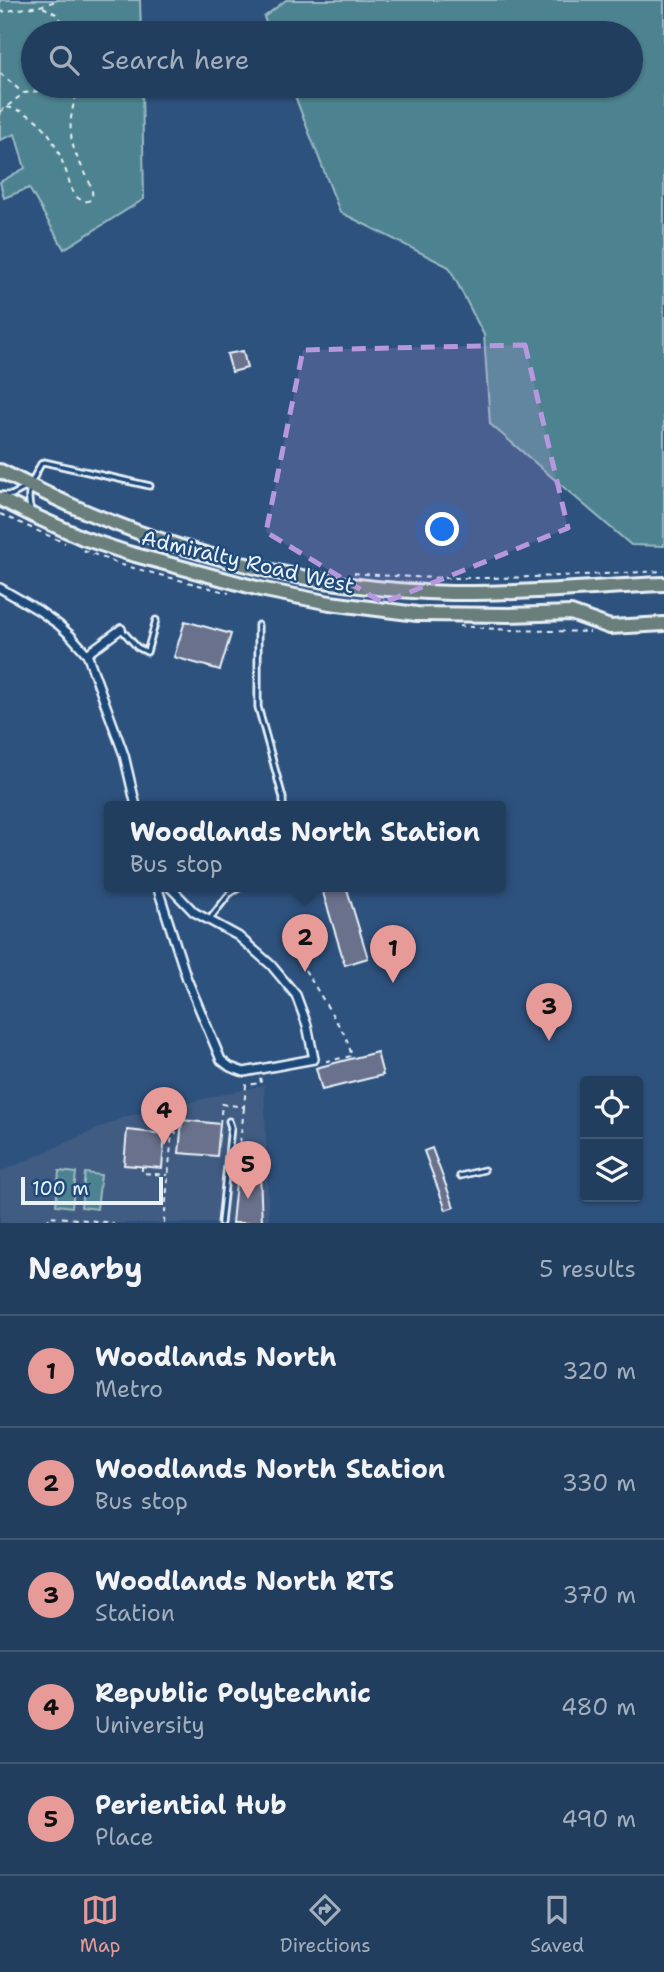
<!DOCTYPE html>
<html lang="en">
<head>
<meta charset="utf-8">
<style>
	:root { --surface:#223e5e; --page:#2e4967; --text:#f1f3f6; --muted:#a2aebc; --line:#3f5773; --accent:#e69b98 }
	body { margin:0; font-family:"Shantell Sans",sans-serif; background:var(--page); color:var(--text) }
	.controls { position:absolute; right:21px; bottom:21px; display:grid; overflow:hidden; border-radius:7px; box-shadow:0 2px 5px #0004 }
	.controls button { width:63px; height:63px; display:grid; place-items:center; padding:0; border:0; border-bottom:2px solid var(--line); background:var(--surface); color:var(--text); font:35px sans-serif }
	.scale { position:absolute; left:21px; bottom:18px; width:142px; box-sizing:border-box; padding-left:7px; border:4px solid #e8f1f8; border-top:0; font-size:19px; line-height:24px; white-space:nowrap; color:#e8f1f8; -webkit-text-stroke:5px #1f4a7a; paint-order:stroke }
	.you { position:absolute; left:443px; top:530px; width:24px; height:24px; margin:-18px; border:5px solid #fff; border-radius:50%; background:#1a73e8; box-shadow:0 0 0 10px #1a73e833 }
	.badge { display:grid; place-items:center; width:46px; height:46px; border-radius:50%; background:var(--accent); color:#111; font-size:23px; font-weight:700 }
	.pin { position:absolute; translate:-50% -58px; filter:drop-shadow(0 2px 4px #0008) }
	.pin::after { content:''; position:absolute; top:37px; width:24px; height:21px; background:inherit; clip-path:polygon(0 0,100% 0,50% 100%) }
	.popup { position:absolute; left:104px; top:801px; width:402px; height:91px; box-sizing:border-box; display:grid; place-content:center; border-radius:7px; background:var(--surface); filter:drop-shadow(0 2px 5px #0005); font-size:23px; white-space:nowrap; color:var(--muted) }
	.popup b { font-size:26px; color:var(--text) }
	.popup::after { content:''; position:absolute; left:50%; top:100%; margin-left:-14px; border:14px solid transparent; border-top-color:var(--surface) }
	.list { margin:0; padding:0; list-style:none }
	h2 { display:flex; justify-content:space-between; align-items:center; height:91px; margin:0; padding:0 28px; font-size:30px }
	h2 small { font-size:23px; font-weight:400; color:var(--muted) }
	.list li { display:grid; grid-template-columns:46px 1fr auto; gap:21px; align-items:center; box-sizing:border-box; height:112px; padding:0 28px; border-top:2px solid var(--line) }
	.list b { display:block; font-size:26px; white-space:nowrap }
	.list p { margin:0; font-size:23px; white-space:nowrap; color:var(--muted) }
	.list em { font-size:23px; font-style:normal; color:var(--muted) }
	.icon { flex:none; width:38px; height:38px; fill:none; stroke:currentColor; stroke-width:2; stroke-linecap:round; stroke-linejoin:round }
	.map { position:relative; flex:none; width:664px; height:1223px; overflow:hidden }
	.search { position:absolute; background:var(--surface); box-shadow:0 2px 5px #0004; left:21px; right:21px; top:21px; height:77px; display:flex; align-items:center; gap:18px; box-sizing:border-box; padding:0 24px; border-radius:38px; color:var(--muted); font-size:26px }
	.sheet { height:651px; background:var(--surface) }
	nav { display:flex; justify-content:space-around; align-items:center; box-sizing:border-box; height:98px; border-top:2px solid var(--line); background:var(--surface); font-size:19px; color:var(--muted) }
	nav a { display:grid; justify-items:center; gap:4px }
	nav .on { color:var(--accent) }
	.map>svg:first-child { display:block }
</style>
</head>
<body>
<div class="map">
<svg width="664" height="1223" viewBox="0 0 664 1223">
	<rect width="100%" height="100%" fill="#2e527e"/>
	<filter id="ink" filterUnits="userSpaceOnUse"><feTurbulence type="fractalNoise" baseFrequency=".0143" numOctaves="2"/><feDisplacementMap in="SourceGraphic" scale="14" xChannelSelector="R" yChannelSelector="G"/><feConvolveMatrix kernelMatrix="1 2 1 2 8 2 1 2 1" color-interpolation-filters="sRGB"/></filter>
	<g filter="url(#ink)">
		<path fill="#405b82" d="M264,1085L269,1223H0V1172L124,1117Z"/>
		<path fill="#4e8390" stroke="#9bbac4" stroke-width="2" d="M0,0H140L141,33H33V86H142L144,199L64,249L29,188L4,198L0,182L25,168L15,134L0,140Z
			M286,0H664V546L631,545L490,424L484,335L449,267L340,212L291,86H631V33H270L264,17Z
			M59,1171L76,1173L72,1207L56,1205Z
			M85,1173L101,1175L97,1209L81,1207Z"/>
		<path fill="#6a718c" stroke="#e8f1f8" stroke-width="2" d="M243,351L247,368L232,372L227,354Z
			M185,621L231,634L220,670L174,657Z
			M321,886H346L368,958L345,965Z
			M377,1052L383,1075L322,1090L316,1068Z
			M182,1120L220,1124L217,1156L179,1153Z
			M127,1130L165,1134L162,1168L124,1165Z
			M432,1148L454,1207L446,1210L424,1151Z
			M237,1172L260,1174L262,1223H232Z"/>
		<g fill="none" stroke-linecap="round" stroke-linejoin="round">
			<g stroke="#e8f1f8" stroke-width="9">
				<path id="lane" d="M3,495H12L25,488
					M31,511C25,492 32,480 41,464L44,462L150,486
					M258,625V707L283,798V806
					M121,629L137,647L147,652L156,620
					M209,920L230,893L242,886
					M460,1176L484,1170
					M221,1223L231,1127L229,1121"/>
			</g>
			<g stroke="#e8f1f8" stroke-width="12">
				<path id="street" d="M0,588L38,610L59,625L71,636L87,654L124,755L136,806
					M87,654L121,629
					M157,886L187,979L221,1060L230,1067L244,1072L314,1059L307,1025L296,995L271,965L238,936L194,912L169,886"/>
			</g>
			<g stroke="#e8f1f8" stroke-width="18">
				<path id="primary" d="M0,471C32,486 63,503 96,516C209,562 330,590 452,593C523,594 593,587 664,584
					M0,499L32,515L83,538L128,553L260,589L330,603L417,614L509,615L571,613L610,627L664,624"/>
			</g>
			<path stroke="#e8f1f8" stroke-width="2" stroke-dasharray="5 5" stroke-linecap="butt" d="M43,7L56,14L61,20C72,20 74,25 80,33
				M0,12L40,6L59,0
				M61,21L65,33
				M0,73L23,93
				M7,107C46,116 54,140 67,174C70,183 71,192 78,198C81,200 84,202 88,201C100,196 83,170 80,163C66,137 69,112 80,86
				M0,112L24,93L55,89L59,86
				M0,514L65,543
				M83,550L122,565L229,593
				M354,573C457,583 561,576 664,571
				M459,626L509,630L590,632
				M305,970L346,1037L352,1056L322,1062
				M244,1108L237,1169L253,1171V1173
				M220,1124L222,1104L244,1107L246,1085L261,1083L260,1076
				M142,1166V1173L168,1175
				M48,1223L49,1216L114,1223
				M164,1223L172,1133H180"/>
			<use href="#lane" stroke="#1f4a7a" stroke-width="3.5"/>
			<use href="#street" stroke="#1f4a7a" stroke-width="7"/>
			<use href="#primary" stroke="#6b7f7c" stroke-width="12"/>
		</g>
	</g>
	<path fill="#b798de" fill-opacity="0.2" stroke="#b798de" stroke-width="5" stroke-dasharray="14 9" stroke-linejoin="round" d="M525,345L568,528L383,603L266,532L303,350Z"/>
	<g text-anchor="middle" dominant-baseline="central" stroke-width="5" stroke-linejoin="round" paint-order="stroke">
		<g font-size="21" fill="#e8f1f8" stroke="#1f4a7a">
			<text transform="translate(248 562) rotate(13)">Admiralty Road West</text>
		</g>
	</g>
</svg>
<div class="controls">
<button><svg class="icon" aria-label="locate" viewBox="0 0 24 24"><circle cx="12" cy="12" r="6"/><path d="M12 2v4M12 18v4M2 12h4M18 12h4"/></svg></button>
<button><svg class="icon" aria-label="layers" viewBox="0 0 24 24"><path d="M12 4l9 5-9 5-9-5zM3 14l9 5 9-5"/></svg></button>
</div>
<div class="scale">100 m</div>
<div class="you"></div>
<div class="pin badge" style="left:393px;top:983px">1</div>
<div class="pin badge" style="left:305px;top:972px">2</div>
<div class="popup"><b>Woodlands North Station</b>Bus stop</div>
<div class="pin badge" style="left:549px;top:1041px">3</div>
<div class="pin badge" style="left:164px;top:1145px">4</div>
<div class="pin badge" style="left:248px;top:1199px">5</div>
<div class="search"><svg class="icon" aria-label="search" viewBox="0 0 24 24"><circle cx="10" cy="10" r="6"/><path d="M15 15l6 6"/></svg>Search here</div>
</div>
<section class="sheet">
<h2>Nearby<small>5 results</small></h2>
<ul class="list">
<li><span class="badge">1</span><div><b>Woodlands North</b><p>Metro</p></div><em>320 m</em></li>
<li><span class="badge">2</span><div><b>Woodlands North Station</b><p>Bus stop</p></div><em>330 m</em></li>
<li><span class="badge">3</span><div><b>Woodlands North RTS</b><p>Station</p></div><em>370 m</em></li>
<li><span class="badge">4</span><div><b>Republic Polytechnic</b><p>University</p></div><em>480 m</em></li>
<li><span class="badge">5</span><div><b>Periential Hub</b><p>Place</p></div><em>490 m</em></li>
</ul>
</section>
<nav>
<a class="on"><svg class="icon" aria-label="map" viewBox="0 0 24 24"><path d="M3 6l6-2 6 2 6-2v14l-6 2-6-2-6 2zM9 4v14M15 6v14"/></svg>Map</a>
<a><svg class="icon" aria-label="directions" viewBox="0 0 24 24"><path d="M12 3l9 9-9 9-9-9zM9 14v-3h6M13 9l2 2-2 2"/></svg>Directions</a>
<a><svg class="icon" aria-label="saved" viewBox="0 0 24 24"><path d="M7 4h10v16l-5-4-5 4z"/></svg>Saved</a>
</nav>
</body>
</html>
